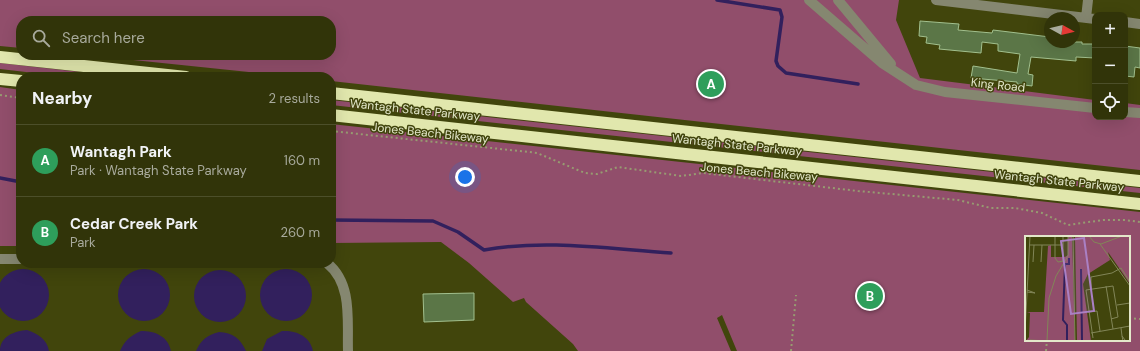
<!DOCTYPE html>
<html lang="en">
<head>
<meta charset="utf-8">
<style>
	:root { --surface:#313409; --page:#3d3f17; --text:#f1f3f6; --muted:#a8aa9c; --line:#4c4f2a; --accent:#baaaf6 }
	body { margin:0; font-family:"DM Sans",sans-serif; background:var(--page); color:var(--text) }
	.controls { position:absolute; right:12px; top:12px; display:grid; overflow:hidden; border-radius:8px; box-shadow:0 4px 16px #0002 }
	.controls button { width:36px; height:36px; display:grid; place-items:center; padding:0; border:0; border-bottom:1px solid var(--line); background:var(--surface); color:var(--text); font:20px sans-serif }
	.compass { position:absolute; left:1044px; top:12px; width:36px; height:36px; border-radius:50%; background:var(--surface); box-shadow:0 4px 16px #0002; rotate:98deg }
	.you { position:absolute; left:465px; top:177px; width:14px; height:14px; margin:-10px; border:3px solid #fff; border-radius:50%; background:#1a73e8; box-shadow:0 0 0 6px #1a73e833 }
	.badge { display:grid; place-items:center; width:26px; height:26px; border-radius:50%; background:var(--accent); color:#fff; font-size:13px; font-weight:700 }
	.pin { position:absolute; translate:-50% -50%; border:2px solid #fff; box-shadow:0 1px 4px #0006 }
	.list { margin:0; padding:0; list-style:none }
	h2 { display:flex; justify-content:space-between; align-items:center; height:52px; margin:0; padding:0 16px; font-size:17px }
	h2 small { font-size:13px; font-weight:400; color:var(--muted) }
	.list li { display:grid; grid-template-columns:26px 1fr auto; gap:12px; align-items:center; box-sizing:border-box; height:72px; padding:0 16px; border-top:1px solid var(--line) }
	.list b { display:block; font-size:15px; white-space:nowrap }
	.list p { margin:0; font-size:13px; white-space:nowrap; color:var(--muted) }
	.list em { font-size:13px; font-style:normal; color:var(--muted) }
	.icon { flex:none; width:22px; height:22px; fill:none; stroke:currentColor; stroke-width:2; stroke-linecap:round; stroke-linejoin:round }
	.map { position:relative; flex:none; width:1140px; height:351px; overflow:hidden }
	.search { position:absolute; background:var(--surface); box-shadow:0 4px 16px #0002; left:16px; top:16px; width:320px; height:44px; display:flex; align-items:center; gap:10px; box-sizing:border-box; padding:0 14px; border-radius:16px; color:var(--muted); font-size:15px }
	.panel { position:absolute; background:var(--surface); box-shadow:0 4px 16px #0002; left:16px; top:72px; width:320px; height:196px; border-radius:16px }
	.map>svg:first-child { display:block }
</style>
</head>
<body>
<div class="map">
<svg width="1140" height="351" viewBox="0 0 1140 351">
	<rect width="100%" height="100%" fill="#41450c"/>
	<path fill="#914e6b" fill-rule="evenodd" d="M0,0H899L896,20L920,78L1095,100V117H1125V103L1140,105V170L331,81V77H296L85,55H331V21H21V48L0,46Z
		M0,63L125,77H69L0,69Z
		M0,87L21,90V246H0Z
		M331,100L1140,188V193L331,105Z
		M331,124L1140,212V351H737L722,315L717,318L731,351H578L573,344L526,302L524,298L513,302L469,263L441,242L331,243ZM1026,237H1129V340H1026Z"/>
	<path fill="#32205d" d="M118 295a26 26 0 1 1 52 0a26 26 0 1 1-52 0Z
		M260 295a26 26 0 1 1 52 0a26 26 0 1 1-52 0Z
		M-3 295a26 26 0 1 1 52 0a26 26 0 1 1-52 0Z
		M194 296a26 26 0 1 1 52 0a26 26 0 1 1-52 0Z
		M27,330C38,334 47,339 49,351H0C0,336 15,331 27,330Z
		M141,331C155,331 168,336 171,351H120C125,340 130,336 141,331Z
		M282,331C296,330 310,336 313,351H262L267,339Z
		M219,332C233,333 240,338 246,351H196C201,340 207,335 219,332Z"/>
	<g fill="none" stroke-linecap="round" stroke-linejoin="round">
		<path stroke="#32205d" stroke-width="3.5" d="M717,0L780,10L782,17L776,61L778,66L786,73L858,84
			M0,178L21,182
			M331,220L433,221L458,232L484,250C545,239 609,249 671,253"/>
	</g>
	<path fill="#5b7647" stroke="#a2c08e" d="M920,21L959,24L958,30L992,33L993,30L1050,37V42H1082V44H1095V58L1076,57V61L1031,57L1028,74L1033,75L1032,86L1017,84V82L971,78L973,66L1017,73L1020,54L998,51V44L982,42L981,53L939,49L940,45L926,43L927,37L919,36Z
		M1125,46L1140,48V68L1135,67L1134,77L1125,76L1127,61H1125Z
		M474,293V320L424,322L423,294Z"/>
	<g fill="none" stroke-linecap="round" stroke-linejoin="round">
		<path stroke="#979b71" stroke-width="2" stroke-dasharray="2 3" stroke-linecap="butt" d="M0,95L21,98
			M331,131L529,152L537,153L585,173L597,174L618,167L681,176L703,173L858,191L958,200L991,208H1015L1042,213L1068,225L1103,220H1125L1140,222
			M1129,318L1140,319
			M791,351L796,295
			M1046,351L1047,340"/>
		<path stroke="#858770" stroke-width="10" d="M809,0L882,63L916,85L945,92L1095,108
			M838,0L891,64
			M936,0L1095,19
			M1086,18L1088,0
			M1125,22L1140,24
			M1125,112L1140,113
			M0,259H21
			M327,263C353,284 347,321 348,351"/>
		<path stroke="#e1e7ad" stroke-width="12" d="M0,57L186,77
			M0,79L21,81
			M331,93L1140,181
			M331,115L1140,204"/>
	</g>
	<g text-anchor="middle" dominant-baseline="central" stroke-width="3" stroke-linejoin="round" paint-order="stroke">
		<g font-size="12" fill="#e3e7ca" stroke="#41450c">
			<text transform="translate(998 85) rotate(6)">King Road</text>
			<text transform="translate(415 110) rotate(6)">Wantagh State Parkway</text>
			<text transform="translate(430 133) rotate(6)">Jones Beach Bikeway</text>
			<text transform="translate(737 145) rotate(6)">Wantagh State Parkway</text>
			<text transform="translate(759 172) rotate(5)">Jones Beach Bikeway</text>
			<text transform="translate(1059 181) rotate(6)">Wantagh State Parkway</text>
		</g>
	</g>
	<g transform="translate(1025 236)">
		<rect width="105" height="105" fill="#41450c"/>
		<path d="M43,0H47L50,105H1L4,101L5,77L2,76H19L23,10L26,9V21H40L43,19ZM50,0H105V48L83,16L85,24L63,38L58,48L66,105H52Z" fill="#914e6b"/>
		<path fill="none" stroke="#32205d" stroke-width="2" d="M56,33L57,105M42,105V89L38,84L40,28H44V22"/>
		<path fill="none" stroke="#828658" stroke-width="1" d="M30,0V22L33,26L38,25M38,0V26M48,0L50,105M64,0L69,6L76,8L97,0M75,8L105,50M4,9H38M43,20V0M8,26L9,9M16,26L17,9M81,50L88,93M66,52V41L87,37L96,32L105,46M2,56L10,57L2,54M92,69L105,67M63,76L72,75L75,95M96,92L97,100L98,105L100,104L97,100M0,96L5,0M66,97L105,90M68,102L61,54L88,50L93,81L86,83M5,104L22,105M22,105L24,62L31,40L43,20"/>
		<path fill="#aa80c4" fill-opacity="0.15" stroke="#aa80c4" stroke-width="2" d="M59,2L69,75L46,78L36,5Z"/>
		<rect width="105" height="105" fill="none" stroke="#e3e7ca" stroke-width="2"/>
	</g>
</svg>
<div class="controls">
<button>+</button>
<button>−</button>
<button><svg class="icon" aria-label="locate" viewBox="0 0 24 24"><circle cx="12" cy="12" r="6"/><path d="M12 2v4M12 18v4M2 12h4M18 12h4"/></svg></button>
</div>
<svg class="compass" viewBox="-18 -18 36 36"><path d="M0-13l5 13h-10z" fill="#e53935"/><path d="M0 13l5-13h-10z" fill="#a8aa9c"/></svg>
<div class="you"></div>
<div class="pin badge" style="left:711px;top:84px;background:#2e9e5b">A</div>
<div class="pin badge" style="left:870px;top:296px;background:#2e9e5b">B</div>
<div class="search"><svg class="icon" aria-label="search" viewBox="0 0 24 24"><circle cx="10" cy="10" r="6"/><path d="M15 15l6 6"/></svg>Search here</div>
<section class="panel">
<h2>Nearby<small>2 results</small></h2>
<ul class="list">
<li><span class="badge" style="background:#2e9e5b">A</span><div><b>Wantagh Park</b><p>Park · Wantagh State Parkway</p></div><em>160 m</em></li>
<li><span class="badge" style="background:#2e9e5b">B</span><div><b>Cedar Creek Park</b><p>Park</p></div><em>260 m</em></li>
</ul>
</section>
</div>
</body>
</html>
